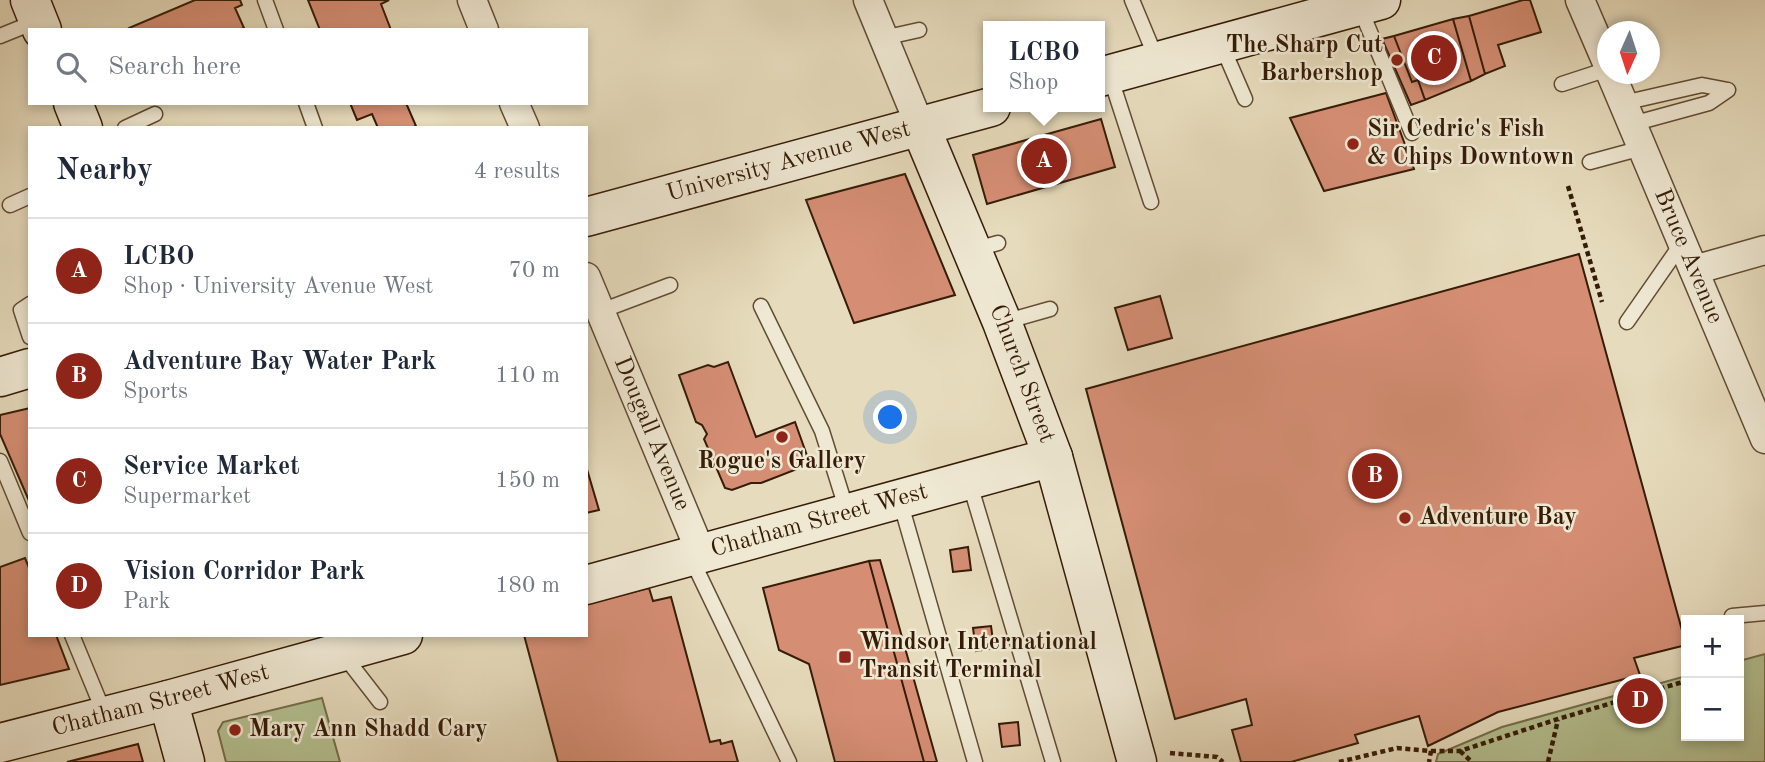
<!DOCTYPE html>
<html lang="en">
<head>
<meta charset="utf-8">
<style>
	:root { --surface:#fff; --page:#f6f6f7; --text:#1f2937; --muted:#747a83; --line:#e0e1e3; --accent:#8f2418 }
	body { margin:0; font-family:"Old Standard TT",serif; background:var(--page); color:var(--text) }
	.controls { position:absolute; right:21px; bottom:21px; display:grid; overflow:hidden; border-radius:0px; box-shadow:0 4px 10px #0003 }
	.controls button { width:63px; height:63px; display:grid; place-items:center; padding:0; border:0; border-bottom:2px solid var(--line); background:var(--surface); color:var(--text); font:35px sans-serif }
	.compass { position:absolute; left:1597px; top:21px; width:63px; height:63px; border-radius:50%; background:var(--surface); box-shadow:0 4px 10px #0003; rotate:183deg }
	.you { position:absolute; left:891px; top:418px; width:24px; height:24px; margin:-18px; border:5px solid #fff; border-radius:50%; background:#1a73e8; box-shadow:0 0 0 10px #1a73e833 }
	.badge { display:grid; place-items:center; width:46px; height:46px; border-radius:50%; background:var(--accent); color:#fff; font-size:23px; font-weight:700 }
	.pin { position:absolute; translate:-50% -50%; border:4px solid #fff; box-shadow:0 2px 7px #0006 }
	.popup { position:absolute; left:983px; top:21px; width:122px; height:91px; box-sizing:border-box; display:grid; place-content:center; border-radius:0px; background:var(--surface); filter:drop-shadow(0 2px 5px #0005); font-size:23px; white-space:nowrap; color:var(--muted) }
	.popup b { font-size:26px; color:var(--text) }
	.popup::after { content:''; position:absolute; left:50%; top:100%; margin-left:-14px; border:14px solid transparent; border-top-color:var(--surface) }
	.list { margin:0; padding:0; list-style:none }
	h2 { display:flex; justify-content:space-between; align-items:center; height:91px; margin:0; padding:0 28px; font-size:30px }
	h2 small { font-size:23px; font-weight:400; color:var(--muted) }
	.list li { display:grid; grid-template-columns:46px 1fr auto; gap:21px; align-items:center; box-sizing:border-box; height:105px; padding:0 28px; border-top:2px solid var(--line) }
	.list b { display:block; font-size:26px; white-space:nowrap }
	.list p { margin:0; font-size:23px; white-space:nowrap; color:var(--muted) }
	.list em { font-size:23px; font-style:normal; color:var(--muted) }
	.icon { flex:none; width:38px; height:38px; fill:none; stroke:currentColor; stroke-width:2; stroke-linecap:round; stroke-linejoin:round }
	.map { position:relative; flex:none; width:1765px; height:762px; overflow:hidden }
	.search { position:absolute; background:var(--surface); box-shadow:0 4px 10px #0003; left:28px; top:28px; width:560px; height:77px; display:flex; align-items:center; gap:18px; box-sizing:border-box; padding:0 24px; border-radius:0px; color:var(--muted); font-size:26px }
	.panel { position:absolute; background:var(--surface); box-shadow:0 4px 10px #0003; left:28px; top:126px; width:560px; height:511px; border-radius:0px }
	.map>svg:first-child { display:block }
</style>
</head>
<body>
<div class="map">
<svg width="1765" height="762" viewBox="0 0 1765 762">
	<rect width="100%" height="100%" fill="#e6dbbc"/>
	<filter id="stains"><feTurbulence type="fractalNoise" baseFrequency=".00286" numOctaves="4"/><feColorMatrix values="0 0 0 0 .2 0 0 0 0 .09 0 0 0 0 .02 0 0 0 .5 -.17"/></filter>
	<radialGradient id="worn" r=".72"><stop offset=".6" stop-color="#630" stop-opacity="0"/><stop offset="1" stop-color="#630" stop-opacity=".3"/></radialGradient>
	<path fill="#b4c091" stroke="#756e4c" stroke-width="2" d="M1765,654V762H1436L1438,754L1502,727L1686,676V736H1739V661Z
		M322,698L340,762H226L218,731L223,722Z"/>
	<path fill="#d58e74" stroke="#361c07" stroke-width="2" d="M195,0H240L242,5L235,8L244,28L239,30H130L129,28Z
		M308,0H389L381,4L391,30H320Z
		M1523,0H1530L1541,32L1498,45L1505,66L1485,74L1469,16Z
		M1469,16L1485,74L1471,81L1453,19Z
		M1453,19L1471,81L1425,100L1418,80L1412,82L1394,36Z
		M1394,36L1412,82L1418,80L1425,100L1411,105L1382,39Z
		M1386,93L1414,169L1324,191L1290,118Z
		M350,103H406L416,126L412,128H378L372,114L357,120Z
		M1101,119L1115,167L987,204L973,155Z
		M905,174L955,295L854,323L806,200Z
		M1579,254L1686,645L1634,658L1640,675L1498,712L1428,746L1419,716L1355,735L1358,743L1291,762H1241L1232,730L1252,725L1246,699L1175,719L1086,389Z
		M1160,296L1172,338L1128,350L1115,308Z
		M728,362L756,437L795,422L810,464L761,483H751L732,490L725,488L704,439L707,434L702,425L696,422L679,375L708,365L714,367Z
		M30,408V503L0,434V415Z
		M586,466L599,510L586,513Z
		M968,547L971,570L953,572L950,550Z
		M25,558L30,570V635H56L69,669L0,685V567Z
		M880,560L893,605L937,762H924L869,561Z
		M869,561L924,762H835L809,664L779,650L763,588Z
		M649,588L653,601L671,597L710,742L720,740L721,744L732,741L738,762H558L524,635H586V604Z
		M991,626L994,648L976,651L973,628Z
		M1018,722L1020,745L1002,747L999,724Z
		M138,744L143,762H67Z"/>
	<g fill="none" stroke-linecap="round" stroke-linejoin="round">
		<g stroke="#624c34" stroke-width="17">
			<path id="lane" d="M265,0L276,30
				M1132,0L1157,60
				M1360,8L1412,133
				M0,36L37,21
				M883,38L919,30
				M1222,46L1245,99
				M1110,76L1151,202
				M1562,84L1608,69
				M306,103L315,128
				M1623,103L1702,85L1728,90
				M1632,124L1709,103L1728,90
				M125,128L155,114
				M1590,162L1642,148
				M10,205L30,196
				M973,250L998,243
				M30,304L21,310L30,337
				M761,306L822,431L847,511
				M601,311L670,285
				M1004,322L1050,309
				M1627,322L1682,243
				M0,461L30,533
				M969,481L1053,762
				M900,501L975,762
				M691,558L789,762
				M1732,616L1765,613
				M72,635L105,715
				M342,653L380,702"/>
		</g>
		<g stroke="#624c34" stroke-width="31">
			<g id="street">
				<path d="M472,0L484,30"/>
				<path d="M868,0L920,126"/>
				<path d="M1580,0L1608,65"/>
				<path id="s1" d="M1611,74L1765,439"/>
				<path d="M514,103L525,128"/>
				<path d="M1694,270L1765,250"/>
				<path id="s2" d="M586,277L701,553"/>
			</g>
		</g>
		<g stroke="#361c07" stroke-width="41">
			<g id="secondary">
				<path d="M30,0L42,30"/>
				<path d="M1100,77L1381,0"/>
				<path d="M73,103L83,128"/>
				<path id="s3" d="M920,126L1002,322L1053,457L1137,762"/>
				<path id="s4" d="M586,217L991,107"/>
				<path d="M0,377L30,368"/>
				<path id="s5" d="M586,585L1053,457"/>
				<path d="M168,700L185,762"/>
				<path id="s6" d="M0,743L168,700L403,635"/>
			</g>
		</g>
		<path stroke="#361c07" stroke-width="4.5" stroke-dasharray="5 3.5" stroke-linecap="butt" d="M1568,186L1602,302
			M1431,751H1460L1558,719L1686,681
			M1460,751L1472,762
			M1170,753L1217,757L1223,762
			M1339,762L1397,748L1431,751L1429,762
			M1548,762L1558,720"/>
		<use href="#lane" stroke="#efe8d3" stroke-width="14"/>
		<use href="#street" stroke="#efe8d3" stroke-width="28"/>
		<use href="#secondary" stroke="#efe8d3" stroke-width="38"/>
	</g>
	<g fill="#8f2418" stroke="#efe8d3" stroke-width="2.5">
		<circle cx="1397" cy="60" r="7"/>
		<circle cx="1353" cy="144" r="7"/>
		<circle cx="782" cy="437" r="7"/>
		<circle cx="1405" cy="518" r="7"/>
		<rect x="838" y="650" width="14" height="14" rx="3.5"/>
		<circle cx="235" cy="730" r="7"/>
	</g>
	<g text-anchor="middle" dominant-baseline="central" stroke-width="5" stroke-linejoin="round" paint-order="stroke">
		<g font-size="24" font-weight="bold" fill="#361c07" stroke="#efe8d3" text-anchor="start">
			<text x="1383" y="46" text-anchor="end">The Sharp Cut<tspan x="1383" dy="28">Barbershop</tspan></text>
			<text x="1367" y="130">Sir Cedric's Fish<tspan x="1367" dy="28">&amp; Chips Downtown</tspan></text>
			<text x="782" y="462" text-anchor="middle">Rogue's Gallery</text>
			<text x="1419" y="518">Adventure Bay</text>
			<text x="859" y="643">Windsor International<tspan x="859" dy="28">Transit Terminal</tspan></text>
			<text x="249" y="730">Mary Ann Shadd Cary</text>
		</g>
		<g font-size="24" fill="#361c07" stroke="#efe8d3">
			<text stroke="none"><textPath href="#s4" startOffset="210">University Avenue West</textPath></text>
			<text stroke="none"><textPath href="#s1" startOffset="198">Bruce Avenue</textPath></text>
			<text stroke="none"><textPath href="#s3" startOffset="268">Church Street</textPath></text>
			<text stroke="none"><textPath href="#s2" startOffset="170">Dougall Avenue</textPath></text>
			<text stroke="none"><textPath href="#s5" startOffset="242">Chatham Street West</textPath></text>
			<text stroke="none"><textPath href="#s6" startOffset="166">Chatham Street West</textPath></text>
		</g>
	</g>
	<rect width="100%" height="100%" filter="url(#stains)"/>
	<rect width="100%" height="100%" fill="url(#worn)"/>
</svg>
<div class="controls">
<button>+</button>
<button>−</button>
</div>
<svg class="compass" viewBox="-18 -18 36 36"><path d="M0-13l5 13h-10z" fill="#e53935"/><path d="M0 13l5-13h-10z" fill="#747a83"/></svg>
<div class="you"></div>
<div class="pin badge" style="left:1044px;top:161px">A</div>
<div class="popup"><b>LCBO</b>Shop</div>
<div class="pin badge" style="left:1375px;top:476px">B</div>
<div class="pin badge" style="left:1434px;top:58px">C</div>
<div class="pin badge" style="left:1640px;top:701px">D</div>
<div class="search"><svg class="icon" aria-label="search" viewBox="0 0 24 24"><circle cx="10" cy="10" r="6"/><path d="M15 15l6 6"/></svg>Search here</div>
<section class="panel">
<h2>Nearby<small>4 results</small></h2>
<ul class="list">
<li><span class="badge">A</span><div><b>LCBO</b><p>Shop · University Avenue West</p></div><em>70 m</em></li>
<li><span class="badge">B</span><div><b>Adventure Bay Water Park</b><p>Sports</p></div><em>110 m</em></li>
<li><span class="badge">C</span><div><b>Service Market</b><p>Supermarket</p></div><em>150 m</em></li>
<li><span class="badge">D</span><div><b>Vision Corridor Park</b><p>Park</p></div><em>180 m</em></li>
</ul>
</section>
</div>
</body>
</html>
